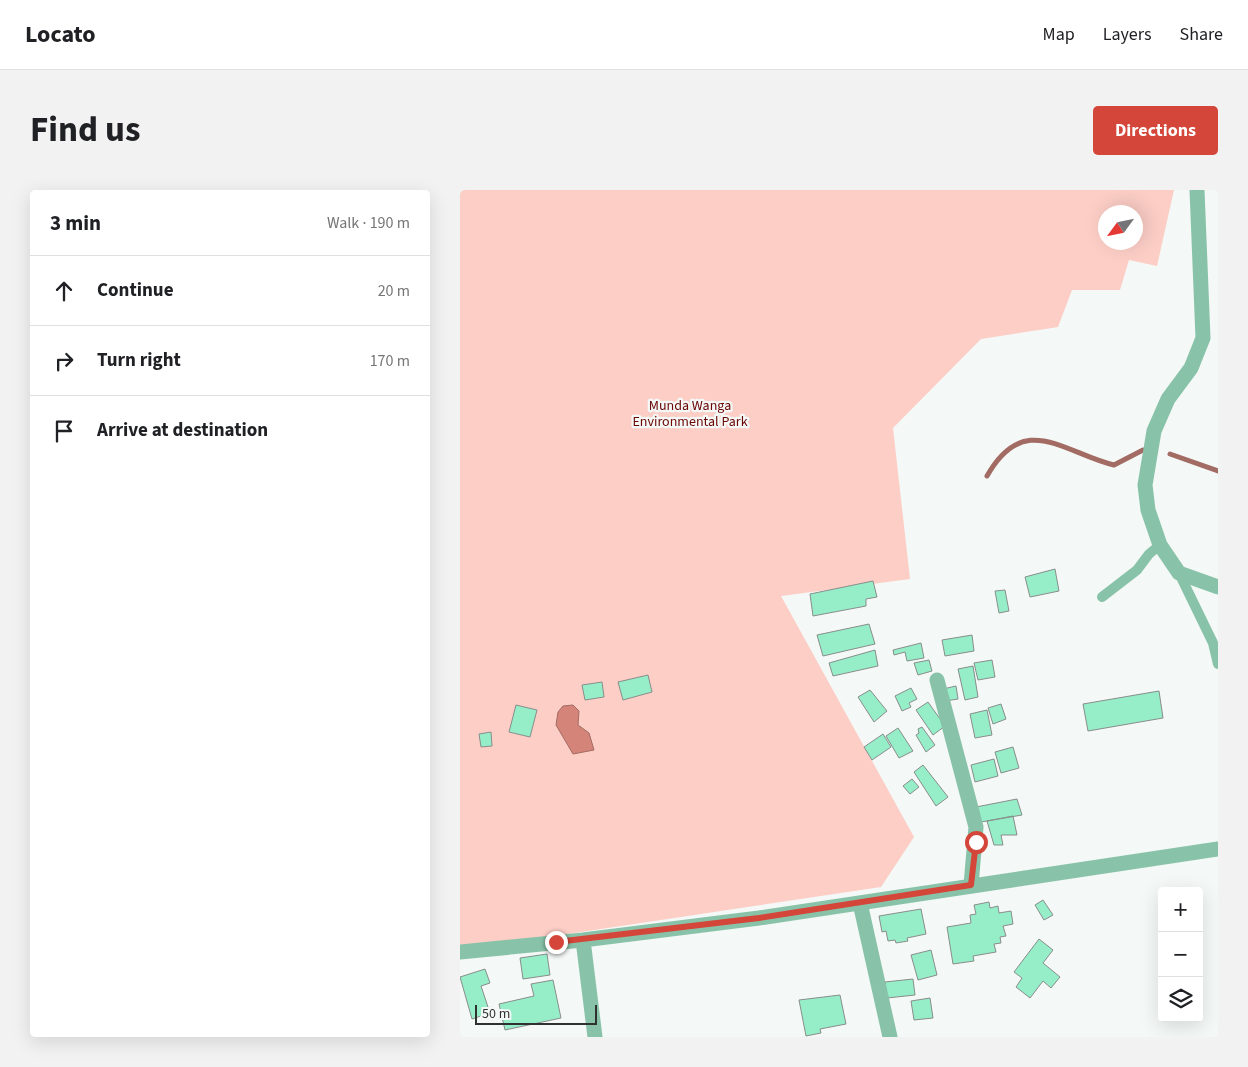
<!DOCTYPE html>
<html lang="en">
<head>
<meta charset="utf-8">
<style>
	:root { --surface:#fff; --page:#f2f2f2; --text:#202124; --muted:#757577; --line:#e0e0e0; --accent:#d44639 }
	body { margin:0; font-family:"Source Sans 3",sans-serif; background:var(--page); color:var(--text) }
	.controls { position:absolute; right:15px; bottom:15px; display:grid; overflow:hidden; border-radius:5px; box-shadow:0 5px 20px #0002 }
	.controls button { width:45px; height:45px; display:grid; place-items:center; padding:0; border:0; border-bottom:1px solid var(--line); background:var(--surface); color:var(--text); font:25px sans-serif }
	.compass { position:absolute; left:638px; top:15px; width:45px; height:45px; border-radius:50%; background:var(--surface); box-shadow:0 5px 20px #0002; rotate:237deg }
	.scale { position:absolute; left:15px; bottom:12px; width:122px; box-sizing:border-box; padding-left:5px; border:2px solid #2f3130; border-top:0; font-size:14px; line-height:18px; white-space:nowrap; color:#2f3130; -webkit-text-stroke:4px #f4f8f6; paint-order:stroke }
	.stop { position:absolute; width:15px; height:15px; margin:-11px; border:4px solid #d44639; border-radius:50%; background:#fff }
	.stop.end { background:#d44639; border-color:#fff; box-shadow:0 1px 5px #0008 }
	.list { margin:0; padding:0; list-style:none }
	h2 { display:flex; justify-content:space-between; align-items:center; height:65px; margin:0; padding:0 20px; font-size:21px }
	h2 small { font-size:16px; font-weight:400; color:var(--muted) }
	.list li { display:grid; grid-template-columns:32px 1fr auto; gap:15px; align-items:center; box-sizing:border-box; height:70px; padding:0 20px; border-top:1px solid var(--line) }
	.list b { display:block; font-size:19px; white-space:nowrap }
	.list em { font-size:16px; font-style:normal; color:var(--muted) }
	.icon { flex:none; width:28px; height:28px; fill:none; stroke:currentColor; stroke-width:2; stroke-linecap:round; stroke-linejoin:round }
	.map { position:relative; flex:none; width:758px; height:847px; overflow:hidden; border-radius:5px }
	header { display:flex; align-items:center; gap:30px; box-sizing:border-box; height:70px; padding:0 25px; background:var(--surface); border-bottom:1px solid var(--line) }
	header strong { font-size:24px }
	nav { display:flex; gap:28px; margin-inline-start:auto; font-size:18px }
	.intro { display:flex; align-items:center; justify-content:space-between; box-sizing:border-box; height:120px; padding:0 30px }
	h1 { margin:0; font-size:35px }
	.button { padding:12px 22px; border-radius:5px; background:var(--accent); color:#fff; font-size:18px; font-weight:700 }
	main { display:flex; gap:30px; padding:0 30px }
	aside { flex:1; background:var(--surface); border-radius:5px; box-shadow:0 5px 20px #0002 }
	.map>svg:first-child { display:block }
</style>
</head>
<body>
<header>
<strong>Locato</strong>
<nav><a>Map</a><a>Layers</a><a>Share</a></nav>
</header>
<div class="intro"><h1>Find us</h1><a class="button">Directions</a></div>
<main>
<aside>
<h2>3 min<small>Walk · 190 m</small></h2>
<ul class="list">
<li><svg class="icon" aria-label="ahead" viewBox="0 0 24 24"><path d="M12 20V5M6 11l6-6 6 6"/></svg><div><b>Continue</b></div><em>20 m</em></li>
<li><svg class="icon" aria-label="right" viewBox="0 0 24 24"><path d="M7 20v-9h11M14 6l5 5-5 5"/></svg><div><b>Turn right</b></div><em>170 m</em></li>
<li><svg class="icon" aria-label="arrive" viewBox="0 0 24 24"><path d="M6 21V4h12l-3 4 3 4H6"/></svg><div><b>Arrive at destination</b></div></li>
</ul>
</aside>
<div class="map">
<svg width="758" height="847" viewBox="0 0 758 847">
	<rect width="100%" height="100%" fill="#f4f8f6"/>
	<path fill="#fccec6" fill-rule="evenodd" d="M0,0H714L697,76L669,70L660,100H612L598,137L521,149L433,238L450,389L321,406L454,647L421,697L68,750L0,758ZM646,22H676V52H646Z"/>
	<path fill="#d48479" stroke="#a26b63" d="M113,515L119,521L118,535L129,543L134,560L113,564L96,535L98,522L103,516Z"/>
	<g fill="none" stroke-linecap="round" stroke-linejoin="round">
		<path stroke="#a26b63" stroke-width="5" d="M710,264L758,281
			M527,286C564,220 604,263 654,275L683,260"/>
	</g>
	<path fill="#95eec8" stroke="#898d8b" d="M595,379L599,401L570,407L565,387Z
		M413,391L417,407L406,409V416L353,426L350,404Z
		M545,400L549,421L539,423L535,401Z
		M409,434L415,454L363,466L357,445Z
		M512,445L514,461L485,466L482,450Z
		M461,453L464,468L447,471L445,462L434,465L433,460Z
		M415,460L418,476L373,486L369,473Z
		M469,470L472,481L458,485L454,473Z
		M532,470L535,487L518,490L514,473Z
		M513,476L518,507L505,510L498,479Z
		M188,485L192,502L163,510L158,492Z
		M142,492L144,507L125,510L122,495Z
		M496,496L498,509L485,511L483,499Z
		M451,498L457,509L449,513L451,517L442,521L435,506Z
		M410,500L427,521L414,532L398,507Z
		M699,501L703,528L628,541L623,514Z
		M468,512L485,536L473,545L456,520Z
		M541,514L546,529L533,534L528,518Z
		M56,515L77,520L70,547L49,542Z
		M527,520L532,545L515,548L510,524Z
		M462,537L475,555L466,562L456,545L459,543L458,539Z
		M438,538L453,561L439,568L426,546Z
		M31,542L32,556L21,557L19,544Z
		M423,544L431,557L412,570L404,557Z
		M553,557L559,578L541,583L535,562Z
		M534,569L538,586L515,592L511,575Z
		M463,575L488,607L476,616L454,582Z
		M452,589L459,597L450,604L443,596Z
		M557,609L562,625L521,632L516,617Z
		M553,626L557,645H541L543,655H534L527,631Z
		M583,710L593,725L584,730L575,715Z
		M529,712L530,718L538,716L539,723L551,721L553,734L543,736L546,746L540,747L541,753L534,754L536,762L513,766L514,771L493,774L487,737L511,733L510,725L516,724L514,715Z
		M461,719L466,744L447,748L448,751L436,753L435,750L428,751L426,741L422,742L419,726Z
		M579,749L593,760L583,773L600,787L591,798L583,791L570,808L556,797L562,788L554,782Z
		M471,760L477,785L458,790L451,765Z
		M87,764L90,785L63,789L60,768Z
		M25,779L30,793L21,796L30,823L12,829L0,787Z
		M453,789L455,805L427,808L425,792Z
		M93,790L101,828L45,840L39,814L74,806L71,794Z
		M380,805L386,834L360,839L361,843L346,846L339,810Z
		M470,808L473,828L454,830L451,811Z"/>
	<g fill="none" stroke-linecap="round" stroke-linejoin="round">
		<path stroke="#88c3a9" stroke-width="10" d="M719,383L753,453L758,474
			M642,407L677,380L689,364L700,355"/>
		<path stroke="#88c3a9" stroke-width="15" d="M737,0L743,148L731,178L708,209L694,241L685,295L688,320L700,355L719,383L758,397
			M477,490L516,637L511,695
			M400,713L430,847
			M123,750L299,728L758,659
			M0,762L123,750L135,847"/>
	</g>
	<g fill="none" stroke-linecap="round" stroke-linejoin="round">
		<path stroke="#d44639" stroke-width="6" d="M96,752L299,728L511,695L516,652"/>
	</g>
	<g text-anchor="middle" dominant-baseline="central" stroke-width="4.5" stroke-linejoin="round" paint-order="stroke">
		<g font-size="14" fill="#6a0604" stroke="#f4f8f6">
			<text x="230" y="216">Munda Wanga<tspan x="230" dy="16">Environmental Park</tspan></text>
		</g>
	</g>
</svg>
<div class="controls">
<button>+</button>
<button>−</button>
<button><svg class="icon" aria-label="layers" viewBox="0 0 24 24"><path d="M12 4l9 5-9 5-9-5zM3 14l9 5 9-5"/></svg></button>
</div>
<svg class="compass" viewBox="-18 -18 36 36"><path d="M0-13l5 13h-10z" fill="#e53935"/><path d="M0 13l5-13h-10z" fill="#757577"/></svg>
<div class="scale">50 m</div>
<div class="stop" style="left:516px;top:652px"></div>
<div class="stop end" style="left:96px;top:752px"></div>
</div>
</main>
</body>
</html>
